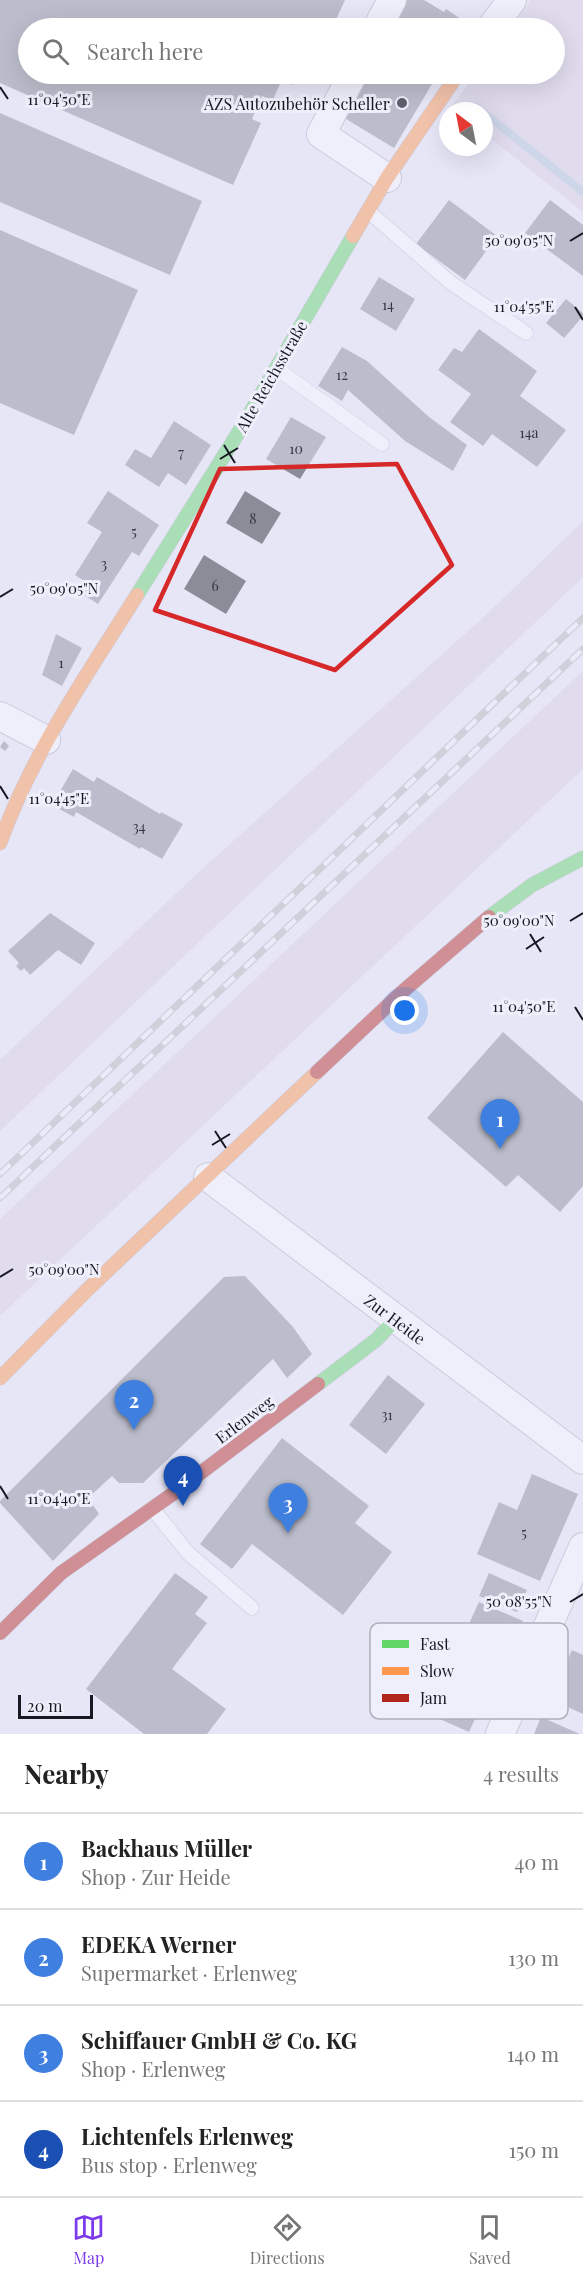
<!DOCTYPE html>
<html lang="en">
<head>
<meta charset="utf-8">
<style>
	:root { --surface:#fff; --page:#f2f2f2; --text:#222; --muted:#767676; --line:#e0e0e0; --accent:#7c3aed }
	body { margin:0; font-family:"Playfair Display",serif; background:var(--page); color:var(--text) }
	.compass { position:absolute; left:439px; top:102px; width:54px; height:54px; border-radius:50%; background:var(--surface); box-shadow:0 6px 24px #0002; rotate:328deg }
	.scale { position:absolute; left:18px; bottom:15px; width:75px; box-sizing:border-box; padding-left:6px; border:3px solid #171822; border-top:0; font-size:16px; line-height:21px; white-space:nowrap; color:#171822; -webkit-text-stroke:4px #efeffb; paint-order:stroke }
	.you { position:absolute; left:405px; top:1011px; width:21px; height:21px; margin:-15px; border:4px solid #fff; border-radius:50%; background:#1a73e8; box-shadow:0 0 0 9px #1a73e833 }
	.badge { display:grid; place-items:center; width:39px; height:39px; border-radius:50%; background:var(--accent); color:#fff; font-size:20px; font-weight:700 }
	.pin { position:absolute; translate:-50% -50px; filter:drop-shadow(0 2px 3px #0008) }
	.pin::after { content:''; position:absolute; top:32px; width:21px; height:18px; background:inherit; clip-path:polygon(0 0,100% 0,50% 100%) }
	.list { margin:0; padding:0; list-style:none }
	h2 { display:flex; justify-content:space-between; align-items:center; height:78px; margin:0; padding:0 24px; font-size:26px }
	h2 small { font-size:20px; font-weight:400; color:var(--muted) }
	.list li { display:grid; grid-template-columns:39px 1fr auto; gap:18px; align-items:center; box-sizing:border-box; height:96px; padding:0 24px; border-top:2px solid var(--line) }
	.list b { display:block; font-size:22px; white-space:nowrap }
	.list p { margin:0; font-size:20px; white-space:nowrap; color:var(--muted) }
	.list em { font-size:20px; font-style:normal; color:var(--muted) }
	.icon { flex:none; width:33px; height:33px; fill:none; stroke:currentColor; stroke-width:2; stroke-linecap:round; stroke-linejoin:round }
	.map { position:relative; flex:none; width:583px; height:1734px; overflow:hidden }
	.search { position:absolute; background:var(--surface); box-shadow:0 6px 24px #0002; left:18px; right:18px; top:18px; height:66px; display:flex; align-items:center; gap:15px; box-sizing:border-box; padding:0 21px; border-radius:33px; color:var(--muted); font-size:22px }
	.sheet { height:462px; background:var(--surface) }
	nav { display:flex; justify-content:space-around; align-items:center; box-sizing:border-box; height:84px; border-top:2px solid var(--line); background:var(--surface); font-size:16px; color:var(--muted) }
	nav a { display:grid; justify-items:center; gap:3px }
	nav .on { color:var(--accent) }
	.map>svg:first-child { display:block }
</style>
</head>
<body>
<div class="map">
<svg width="583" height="1734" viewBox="0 0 583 1734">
	<rect width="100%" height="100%" fill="#e6e6f7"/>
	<path fill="#d9d0e2" d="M531,0H583V212L484,133V111H457L451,107L476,74H554V28H510Z
		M583,521V577L0,1131V1060L201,870L485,616Z
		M583,671V769L0,1316V1219Z"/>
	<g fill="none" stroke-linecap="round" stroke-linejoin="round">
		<path stroke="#b2c3d8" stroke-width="8" d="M477,107L482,111
			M484,113L583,192"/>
	</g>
	<path fill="#8a8c98" d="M0,0H345L334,24L322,19L318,28H28V74H298L293,85L282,79L273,100L262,96L252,119L261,123L233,185L0,83Z
		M405,0H424L444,12L446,9L470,25L468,28H389Z
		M365,74H438L394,148L341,116Z
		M0,113L202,201L170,275L0,202Z
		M449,200L497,236L465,280L416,244Z
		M550,200L583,225V276L525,233Z
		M0,230L138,290L74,435L0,403Z
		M379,277L415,299L396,331L360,309Z
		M566,299L583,313V316L564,338L546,323Z
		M479,329L537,371L520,396L566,430L537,467L492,434L483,446L450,422L471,394L438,370L454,348L462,352Z
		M342,347L367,361L429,417L467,445L453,471L405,441L348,390L342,401L318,386Z
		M291,417L326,437L300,479L266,459Z
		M174,421L211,445L186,485L168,473L159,487L125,465L135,449L151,458Z
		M108,491L159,525L139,556L132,552L98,604L82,594L89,584L75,575L102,532L87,523Z
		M245,491L281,513L262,544L226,523Z
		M204,555L246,581L226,614L184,589Z
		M56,634L82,648L62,686L42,675Z
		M4,741L9,746L5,751L0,747Z
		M73,769L94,782L97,777L160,814L161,812L183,824L162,859L141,847L140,849L76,812L74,817L52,805Z
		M50,913L95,943L81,965L58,950L30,975L24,968L21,971L16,966L19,963L8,951Z
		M503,1032L583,1102V1186L560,1212L518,1175L506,1187L427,1118Z
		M245,1276L293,1327L312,1354L287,1378L273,1359L143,1483H119L112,1476L88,1498L99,1514L53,1561L0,1503V1501L224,1277Z
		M388,1375L425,1404L386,1454L349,1425Z
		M282,1438L369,1506L355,1523L392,1552L343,1615L252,1544L232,1569L200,1544Z
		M532,1474L578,1494L540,1581L477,1554L499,1502L517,1510Z
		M175,1573L208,1597L195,1614L207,1623L172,1669L226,1709L207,1734H144L86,1689Z
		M489,1573L527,1590L517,1612L479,1596Z
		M479,1602L523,1621L506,1661L461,1641Z
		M572,1650L583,1655V1714L550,1699Z
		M439,1679L484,1699L469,1732L424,1712Z
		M541,1717L580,1734H534Z"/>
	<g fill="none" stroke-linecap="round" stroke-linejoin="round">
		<g stroke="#aaaab6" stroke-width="15">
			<path id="lane" d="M368,211L451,283L526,333
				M276,368L382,444
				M152,1508L188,1553L252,1608"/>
		</g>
		<g stroke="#aaaab6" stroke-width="30">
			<path id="street" d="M377,28L392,0
				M491,28L512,0
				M353,74L321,134L387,178
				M0,716L46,740
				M208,1177L583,1460
				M500,1734L583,1547"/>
		</g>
		<g stroke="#aaaab6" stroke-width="15">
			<path id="fast" d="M137,595L245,422L353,236
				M489,917L532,885L583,858
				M318,1384L376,1340L396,1319"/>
		</g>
		<g stroke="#aaaab6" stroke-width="15">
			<path id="slow" d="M353,236L387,178L458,74
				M0,843C32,753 87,675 137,595
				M0,1378L87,1290L317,1072"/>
		</g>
		<g stroke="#aaaab6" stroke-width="15">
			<path id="jam" d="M317,1072L401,993L489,917
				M0,1633L61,1573L174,1493L318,1384"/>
		</g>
		<use href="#lane" stroke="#fbfbfe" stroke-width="14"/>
		<use href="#street" stroke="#fbfbfe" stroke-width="28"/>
		<use href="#fast" stroke="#63d668" stroke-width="14"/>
		<use href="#slow" stroke="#ff974d" stroke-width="14"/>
		<use href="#jam" stroke="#b3261e" stroke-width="14"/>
		<g stroke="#b6b6b9" stroke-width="7">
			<path id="rail" d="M0,1174L583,618
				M0,1198L583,649"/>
		</g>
		<use href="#rail" stroke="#efeffb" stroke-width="4.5" stroke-dasharray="14" stroke-linecap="butt"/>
	</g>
	<path d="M0 0H583V1734H0ZM397,464L452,565L335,670L155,610L220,469Z" fill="#e6e6f7" fill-opacity=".55" fill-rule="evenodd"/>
	<path fill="none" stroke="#d62828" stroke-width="4.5" stroke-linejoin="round" d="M397,464L452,565L335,670L155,610L220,469Z"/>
	<path fill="none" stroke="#171822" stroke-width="2" d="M0,87L8,99M570,241L583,233M575,307L583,320M224,445L235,463M220,459L238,448M0,597L13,589M0,786L8,799M570,921L583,913M530,934L541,952M526,949L544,937M575,1007L583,1020M215,1131L226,1148M212,1145L230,1134M0,1277L13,1269M0,1486L8,1499M570,1602L583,1594"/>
	<circle fill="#5f606d" stroke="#efeffb" stroke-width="2" cx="402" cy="103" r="6"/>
	<g text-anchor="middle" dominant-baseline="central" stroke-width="6" stroke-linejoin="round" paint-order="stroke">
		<g font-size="14" fill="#343540">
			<text x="388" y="304">14</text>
			<text x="342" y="374">12</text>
			<text x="529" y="432">14a</text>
			<text x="296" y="448">10</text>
			<text x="181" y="452">7</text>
			<text x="253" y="518">8</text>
			<text x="134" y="531">5</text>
			<text x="104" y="563">3</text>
			<text x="215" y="585">6</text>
			<text x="61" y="662">1</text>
			<text x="139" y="826">34</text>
			<text x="387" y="1414">31</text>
			<text x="524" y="1532">5</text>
		</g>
		<g font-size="16" fill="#171822" stroke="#efeffb" text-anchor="end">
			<text x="390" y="103">AZS Autozubehör Scheller</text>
		</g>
		<g font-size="16" fill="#171822" stroke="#efeffb">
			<text transform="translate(271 376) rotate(-60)">Alte Reichsstraße</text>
			<text transform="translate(395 1319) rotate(37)">Zur Heide</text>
			<text transform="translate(244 1419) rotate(-37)">Erlenweg</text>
		</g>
	</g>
	<rect x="370" y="1623" width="198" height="96" rx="9" fill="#efeffb" stroke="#aeaeba" stroke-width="1.5"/>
	<rect x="382" y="1640" width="27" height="8" fill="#63d668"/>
	<rect x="382" y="1667" width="27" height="8" fill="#ff974d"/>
	<rect x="382" y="1694" width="27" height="8" fill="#b3261e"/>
	<g font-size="16" fill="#171822">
		<text x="420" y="1650">Fast</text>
		<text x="420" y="1677">Slow</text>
		<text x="420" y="1704">Jam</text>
	</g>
	<g font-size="15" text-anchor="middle" fill="#171822" stroke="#efeffb" stroke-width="6" stroke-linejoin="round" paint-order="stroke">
		<text x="59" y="105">11°04'50"E</text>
		<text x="519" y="246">50°09'05"N</text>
		<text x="524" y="312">11°04'55"E</text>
		<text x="64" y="594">50°09'05"N</text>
		<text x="59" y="804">11°04'45"E</text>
		<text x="519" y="926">50°09'00"N</text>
		<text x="524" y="1012">11°04'50"E</text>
		<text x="64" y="1275">50°09'00"N</text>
		<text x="59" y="1504">11°04'40"E</text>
		<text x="519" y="1607">50°08'55"N</text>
	</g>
</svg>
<svg class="compass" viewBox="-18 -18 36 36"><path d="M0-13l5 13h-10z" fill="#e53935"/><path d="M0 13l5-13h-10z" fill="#767676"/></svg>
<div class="scale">20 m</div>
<div class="you"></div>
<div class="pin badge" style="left:500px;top:1149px;background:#3f7fe0">1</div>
<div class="pin badge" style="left:134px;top:1430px;background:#3f7fe0">2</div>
<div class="pin badge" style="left:288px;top:1533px;background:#3f7fe0">3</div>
<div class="pin badge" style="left:183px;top:1506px;background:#1a4fb4">4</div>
<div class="search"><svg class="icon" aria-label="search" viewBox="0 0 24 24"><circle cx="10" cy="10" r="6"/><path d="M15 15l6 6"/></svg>Search here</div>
</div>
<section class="sheet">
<h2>Nearby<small>4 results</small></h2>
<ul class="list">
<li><span class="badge" style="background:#3f7fe0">1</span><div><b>Backhaus Müller</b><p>Shop · Zur Heide</p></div><em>40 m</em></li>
<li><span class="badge" style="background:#3f7fe0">2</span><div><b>EDEKA Werner</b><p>Supermarket · Erlenweg</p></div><em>130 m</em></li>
<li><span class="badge" style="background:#3f7fe0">3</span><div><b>Schiffauer GmbH &amp; Co. KG</b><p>Shop · Erlenweg</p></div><em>140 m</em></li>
<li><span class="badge" style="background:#1a4fb4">4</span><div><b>Lichtenfels Erlenweg</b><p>Bus stop · Erlenweg</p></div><em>150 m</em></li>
</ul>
</section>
<nav>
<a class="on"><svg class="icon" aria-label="map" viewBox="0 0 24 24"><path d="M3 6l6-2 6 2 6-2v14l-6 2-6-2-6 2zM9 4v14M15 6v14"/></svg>Map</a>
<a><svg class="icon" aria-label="directions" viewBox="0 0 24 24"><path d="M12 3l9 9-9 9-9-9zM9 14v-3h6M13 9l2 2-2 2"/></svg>Directions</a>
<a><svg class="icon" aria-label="saved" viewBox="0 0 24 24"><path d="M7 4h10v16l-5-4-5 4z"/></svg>Saved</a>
</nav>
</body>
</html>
